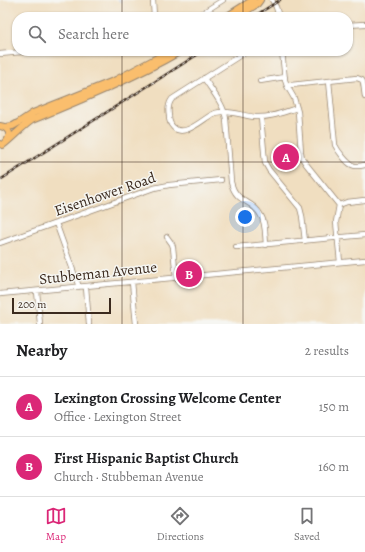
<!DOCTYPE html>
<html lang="en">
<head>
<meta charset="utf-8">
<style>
	:root { --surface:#fff; --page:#f2f2f2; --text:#202124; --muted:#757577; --line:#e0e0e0; --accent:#db2777 }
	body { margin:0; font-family:Alegreya,serif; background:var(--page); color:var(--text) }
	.scale { position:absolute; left:12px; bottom:10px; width:99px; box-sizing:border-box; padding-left:4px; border:2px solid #3b2a1e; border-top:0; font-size:11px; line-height:14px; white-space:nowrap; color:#3b2a1e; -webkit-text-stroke:3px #f6f6f2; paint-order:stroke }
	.you { position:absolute; left:245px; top:217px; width:14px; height:14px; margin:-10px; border:3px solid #fff; border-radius:50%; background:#1a73e8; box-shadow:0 0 0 6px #1a73e833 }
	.badge { display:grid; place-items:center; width:26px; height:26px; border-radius:50%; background:var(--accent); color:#fff; font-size:13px; font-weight:700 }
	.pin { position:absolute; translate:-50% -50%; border:2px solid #fff; box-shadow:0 1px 4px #0006 }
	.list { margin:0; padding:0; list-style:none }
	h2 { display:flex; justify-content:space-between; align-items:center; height:52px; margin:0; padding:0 16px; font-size:17px }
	h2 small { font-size:13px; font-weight:400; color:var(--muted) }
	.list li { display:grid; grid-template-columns:26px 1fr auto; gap:12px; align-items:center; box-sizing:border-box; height:60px; padding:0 16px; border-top:1px solid var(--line) }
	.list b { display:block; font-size:15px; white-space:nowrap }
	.list p { margin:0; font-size:13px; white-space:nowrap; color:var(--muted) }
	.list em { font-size:13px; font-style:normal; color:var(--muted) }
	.icon { flex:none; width:22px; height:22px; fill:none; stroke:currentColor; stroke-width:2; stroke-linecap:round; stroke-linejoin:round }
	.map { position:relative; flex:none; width:365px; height:324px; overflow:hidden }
	.search { position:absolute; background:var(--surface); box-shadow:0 1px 3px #0004; left:12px; right:12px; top:12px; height:44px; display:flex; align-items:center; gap:10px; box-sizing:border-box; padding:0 14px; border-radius:16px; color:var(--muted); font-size:15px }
	.sheet { height:172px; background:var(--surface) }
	nav { display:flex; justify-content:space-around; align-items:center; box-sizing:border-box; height:56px; border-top:1px solid var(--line); background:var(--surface); font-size:11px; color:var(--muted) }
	nav a { display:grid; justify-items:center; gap:2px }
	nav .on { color:var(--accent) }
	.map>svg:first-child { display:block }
</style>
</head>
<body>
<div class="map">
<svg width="365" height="324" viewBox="0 0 365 324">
	<rect width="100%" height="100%" fill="#f6f6f2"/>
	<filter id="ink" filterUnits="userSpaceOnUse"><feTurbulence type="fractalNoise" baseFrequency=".025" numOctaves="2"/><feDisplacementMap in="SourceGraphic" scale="8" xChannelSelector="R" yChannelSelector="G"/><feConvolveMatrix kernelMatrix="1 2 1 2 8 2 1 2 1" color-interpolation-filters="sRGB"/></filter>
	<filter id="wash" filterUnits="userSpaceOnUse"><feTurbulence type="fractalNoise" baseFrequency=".012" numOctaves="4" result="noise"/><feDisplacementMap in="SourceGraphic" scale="16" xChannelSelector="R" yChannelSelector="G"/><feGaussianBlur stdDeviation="0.9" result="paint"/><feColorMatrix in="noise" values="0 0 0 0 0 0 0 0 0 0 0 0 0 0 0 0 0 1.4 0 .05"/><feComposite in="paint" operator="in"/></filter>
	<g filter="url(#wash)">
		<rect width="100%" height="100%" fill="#f0dec0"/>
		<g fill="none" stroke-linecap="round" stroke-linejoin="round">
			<path stroke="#81b5ef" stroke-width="1" d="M119,0L121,2"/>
		</g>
	</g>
	<g filter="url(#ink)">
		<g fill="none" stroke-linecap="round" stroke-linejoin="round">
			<g stroke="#96846f" stroke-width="6">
				<path id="minor" d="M153,0L154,17
					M272,0L276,7L279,17
					M196,17L223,0
					M348,25L365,24
					M247,51L172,99C168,104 168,110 169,116C169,120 170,124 173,127C183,138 201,121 211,115C214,113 218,112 222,112C234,111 244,116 255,117C270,118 284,112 297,108
					M282,51L285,80L287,86L294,98L298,112L301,152L302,158L306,164L339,205L336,222L340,262
					M0,54L33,51
					M204,78C212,91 224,104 226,119L231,182C236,204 252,199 260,214C266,222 265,235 266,245
					M260,81L285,77
					M329,81L335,145C338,151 347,163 352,165C356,167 361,166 365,165
					M287,86L291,85L357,78L362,80L363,82L365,97
					M261,117L265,163L269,170L300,208L302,216L305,241
					M339,205L347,202L365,200
					M56,223L79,287
					M167,237L172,244L173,247L176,278
					M0,243L154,188L169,185L221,180
					M236,247L365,235
					M132,282L136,324
					M86,287L89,324
					M37,291L40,324
					M0,294L365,260"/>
			</g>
			<g stroke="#96846f" stroke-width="8">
				<path id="major" d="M226,17L253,0
					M237,17L257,4L260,0
					M0,126C8,127 12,134 7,141
					M6,127L13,126L18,123L33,113L116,80L170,51
					M0,144L3,145C13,137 22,127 32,120C83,99 134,78 181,51"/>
			</g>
			<use href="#minor" stroke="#fff" stroke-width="4.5"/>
			<use href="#major" stroke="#fabe6d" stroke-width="6"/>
			<g stroke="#3b2a1e" stroke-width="2.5">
				<path id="rail" d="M253,17L280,0
					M0,180L203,51"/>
			</g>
			<use href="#rail" stroke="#f6f6f2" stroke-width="1" stroke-dasharray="3" stroke-linecap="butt"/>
		</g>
	</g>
	<path fill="none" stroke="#3b2a1e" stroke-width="1" stroke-opacity="0.55" d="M122,0V17M243,0V17M122,51V324M243,51V324M0,162H365"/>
	<g text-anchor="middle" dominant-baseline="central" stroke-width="3" stroke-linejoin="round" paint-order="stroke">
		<g font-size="15" fill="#3b2a1e" stroke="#f6f6f2">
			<text transform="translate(105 194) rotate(-19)">Eisenhower Road</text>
			<text transform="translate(98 273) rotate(-6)">Stubbeman Avenue</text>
		</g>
	</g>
</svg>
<div class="scale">200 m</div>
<div class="you"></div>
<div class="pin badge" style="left:286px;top:157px">A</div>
<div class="pin badge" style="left:189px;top:274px">B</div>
<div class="search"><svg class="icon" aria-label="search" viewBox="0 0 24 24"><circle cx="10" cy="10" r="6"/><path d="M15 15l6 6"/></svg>Search here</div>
</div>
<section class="sheet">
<h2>Nearby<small>2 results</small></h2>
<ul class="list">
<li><span class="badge">A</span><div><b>Lexington Crossing Welcome Center</b><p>Office · Lexington Street</p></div><em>150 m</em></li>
<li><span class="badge">B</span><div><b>First Hispanic Baptist Church</b><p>Church · Stubbeman Avenue</p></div><em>160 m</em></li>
</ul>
</section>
<nav>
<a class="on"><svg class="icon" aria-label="map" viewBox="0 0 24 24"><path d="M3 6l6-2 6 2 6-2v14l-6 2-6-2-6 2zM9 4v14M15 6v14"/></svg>Map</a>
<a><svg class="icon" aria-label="directions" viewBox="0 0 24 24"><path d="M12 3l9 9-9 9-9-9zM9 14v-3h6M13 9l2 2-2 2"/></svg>Directions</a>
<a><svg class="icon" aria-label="saved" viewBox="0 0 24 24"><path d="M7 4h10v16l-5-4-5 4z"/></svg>Saved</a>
</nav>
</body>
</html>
